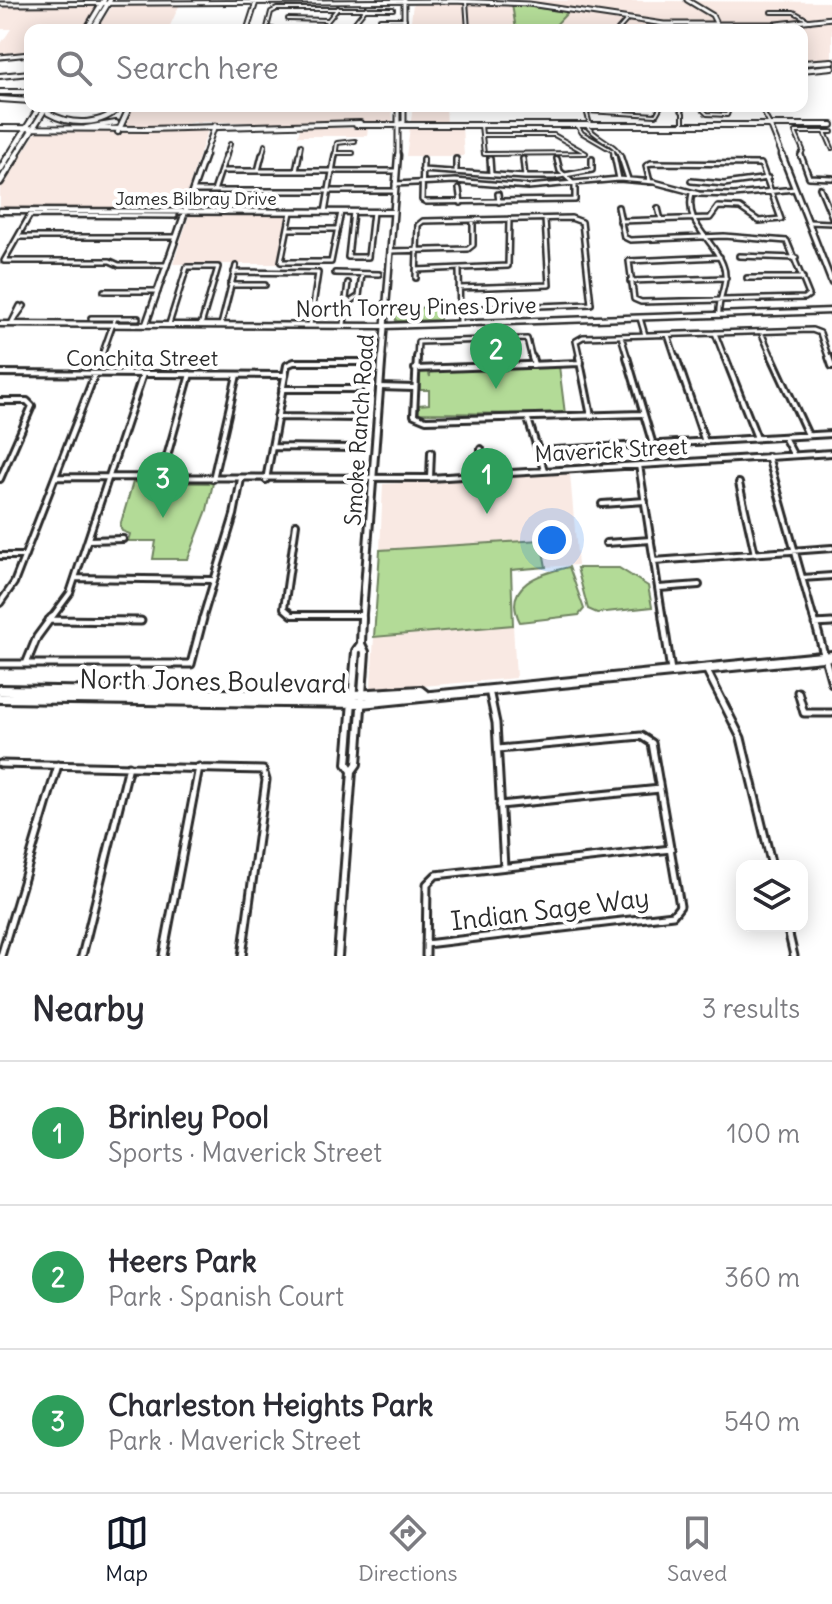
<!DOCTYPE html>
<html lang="en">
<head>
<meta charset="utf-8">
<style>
	:root { --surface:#fff; --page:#f2f2f3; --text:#2b2b33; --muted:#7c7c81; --line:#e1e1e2; --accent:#111827 }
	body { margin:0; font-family:Delius,sans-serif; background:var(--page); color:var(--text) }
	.controls { position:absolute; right:24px; bottom:24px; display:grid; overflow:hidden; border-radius:16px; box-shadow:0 4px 20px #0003 }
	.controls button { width:72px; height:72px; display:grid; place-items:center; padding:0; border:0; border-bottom:2px solid var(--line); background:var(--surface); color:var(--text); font:40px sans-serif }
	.you { position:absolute; left:552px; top:540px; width:28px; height:28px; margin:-20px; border:6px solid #fff; border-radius:50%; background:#1a73e8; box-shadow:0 0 0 12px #1a73e833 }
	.badge { display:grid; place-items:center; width:52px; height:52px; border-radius:50%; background:var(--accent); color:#fff; font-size:26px; font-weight:700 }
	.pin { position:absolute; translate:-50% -66px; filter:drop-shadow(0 2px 4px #0008) }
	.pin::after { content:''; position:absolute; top:42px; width:28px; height:24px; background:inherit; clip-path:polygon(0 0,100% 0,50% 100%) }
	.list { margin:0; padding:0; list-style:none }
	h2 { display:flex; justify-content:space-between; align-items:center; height:104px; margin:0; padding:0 32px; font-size:34px }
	h2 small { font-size:26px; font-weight:400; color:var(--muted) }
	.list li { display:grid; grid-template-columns:52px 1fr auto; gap:24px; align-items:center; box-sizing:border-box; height:144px; padding:0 32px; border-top:2px solid var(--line) }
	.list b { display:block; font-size:30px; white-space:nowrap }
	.list p { margin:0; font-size:26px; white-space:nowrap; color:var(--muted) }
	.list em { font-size:26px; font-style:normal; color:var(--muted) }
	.icon { flex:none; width:44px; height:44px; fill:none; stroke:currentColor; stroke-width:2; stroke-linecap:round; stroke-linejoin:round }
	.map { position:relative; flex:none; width:832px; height:956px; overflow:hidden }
	.search { position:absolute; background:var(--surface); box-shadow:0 4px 20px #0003; left:24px; right:24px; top:24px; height:88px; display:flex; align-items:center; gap:20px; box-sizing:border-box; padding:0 28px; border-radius:16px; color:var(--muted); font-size:30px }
	.sheet { height:536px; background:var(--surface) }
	nav { display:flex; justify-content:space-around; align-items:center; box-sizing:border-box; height:112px; border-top:2px solid var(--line); background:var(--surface); font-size:22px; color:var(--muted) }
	nav a { display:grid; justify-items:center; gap:4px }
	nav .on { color:var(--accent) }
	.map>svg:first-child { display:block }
</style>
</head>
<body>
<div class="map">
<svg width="832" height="956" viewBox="0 0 832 956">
	<rect width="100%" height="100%" fill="#fff"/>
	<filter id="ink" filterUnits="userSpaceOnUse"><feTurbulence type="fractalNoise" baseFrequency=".0125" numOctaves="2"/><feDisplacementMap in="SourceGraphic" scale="16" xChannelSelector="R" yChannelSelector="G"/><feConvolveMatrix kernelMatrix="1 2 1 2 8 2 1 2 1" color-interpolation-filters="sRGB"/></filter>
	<g filter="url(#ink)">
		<path fill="#f9e9e3" d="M498,0L832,2V17L777,24L832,21V59L802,62V30H410L413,3L523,5L634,22L665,24Z
			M180,4L168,30H96L113,5Z
			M5,5H98L82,30H30V52L0,55V45L11,29H0V13Z
			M132,106H391L393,118L392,123L195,122L161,127H125Z
			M413,106H446L447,126L462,127L464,156H406Z
			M209,127L181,210L0,209V188L37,131L163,132Z
			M300,128H368L367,136H298Z
			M190,213L289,214L278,264H173Z
			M570,474L578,565L546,567L541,540L380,550L383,484Z
			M513,625L516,678L376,690L371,687L374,637Z"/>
		<path fill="#b3db97" stroke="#6f8361" stroke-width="2" d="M512,4L568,12L551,30H516Z
			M394,307L440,308V320L396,321Z
			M559,366L565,414L419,413V405L429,404V390H420V372L428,370L430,377V370Z
			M133,482L213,483L207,510L188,559H153L156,541H128L130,534L122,531L120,526Z
			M541,540L546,567L511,570L513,625L374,637L380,550Z
			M569,567L584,609L579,615L520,622C501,585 541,573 569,567Z
			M577,568H619L648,586L652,607L597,613L588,609Z"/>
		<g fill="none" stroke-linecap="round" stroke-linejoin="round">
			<g stroke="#2b2b2b" stroke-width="6">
				<path id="street-far3" d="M466,1L468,30
					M771,12H794L810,21
					M288,19L327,20
					M380,19H405
					M351,27L366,8
					M351,28L390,30
					M276,30L267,28L271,12L277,9H393
					M320,30L338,8
					M618,30L626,21
					M585,106L590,125
					M678,106L683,113V125
					M699,106L707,114L727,115L729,109L750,106
					M760,106L770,125
					M587,111L656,115L661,106
					M481,125L482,135
					M577,125L582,133L613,151L614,157
					M586,125C595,138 616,143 621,157
					M825,132L832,148
					M482,135H554L586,153L484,154Z
					M335,153H353
					M226,157L230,144
					M262,157L265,145
					M299,157L301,145
					M335,157L337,143L355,141
					M800,157L803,150L795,132H832"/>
			</g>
			<g stroke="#2b2b2b" stroke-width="8">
				<path id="street-far2" d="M614,155L619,179
					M620,155L628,179
					M801,155L809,177L832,178
					M423,159L422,200L426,202L575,200V185L560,171L557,159
					M456,159V170
					M490,159L491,174
					M523,159L525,177
					M422,170L525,177H554L592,170V159
					M221,171H396
					M258,171L262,155
					M296,171L299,155
					M691,181L724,184L768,178
					M395,184L455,181L528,187L619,179L654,182L699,194L734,195L795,189
					M820,188L832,217
					M459,189L461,203
					M193,191H394
					M214,191L226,155
					M692,193C684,225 713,238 723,265C730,282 717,298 719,315
					M498,194L499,202
					M618,207L624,237L630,240L724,236L787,241L809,295L805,298L641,302L634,299L629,261L720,257
					M658,208L661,220
					M291,212L281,262H331L341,212
					M325,212L335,155
					M353,212L348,257H368L373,212
					M620,221L710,218L718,207L740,208L759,221L781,219L761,164L651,163L646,166L650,182
					M808,222L832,223
					M288,229H336
					M19,237H176
					M390,251L468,249L473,245V220
					M739,256L796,258
					M167,265H119L110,261H4L30,215L175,216
					M416,270L508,266L509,219
					M459,270L460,323
					M234,272L318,273L310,325
					M335,273L379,274
					M416,278L418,225L423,221L571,218L582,222L591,304L460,309
					M747,278H803
					M630,281L726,278
					M230,285H265
					M459,288L549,285L545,219
					M104,291H158
					M350,302L359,296L362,274
					M20,306L11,324L24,306
					M91,318H138
					M640,318L645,335
					M169,324L187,267H218L201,325
					M221,325L236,266
					M344,325L346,305L350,302L346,299L348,283
					M761,332L773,359
					M715,333L725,359
					M668,335L676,359
					M621,336L628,359
					M102,355L115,318
					M417,359L418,342L527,339L532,359
					M580,359L576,341L583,337L812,330L820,333L829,359"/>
			</g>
			<g stroke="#2b2b2b" stroke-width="10">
				<path id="street-far1" d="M417,357L414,415L426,420L642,414
					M532,357L534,365
					M579,357L591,416
					M627,357L653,445
					M676,357L705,442
					M725,357L757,438
					M772,357L808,435
					M829,357L832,366
					M415,369L581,363
					M0,373L285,375
					M379,387L414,388
					M282,389H360
					M0,401H27L32,406L0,479
					M277,417L357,418
					M528,419L544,470
					M784,437L793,454
					M272,447L354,448
					M481,449V475
					M538,451L832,434
					M768,456L814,620
					M639,465L663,620
					M56,477L430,478L832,453
					M161,478L190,374
					M430,478L431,452
					M213,479L237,375
					M266,480L287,365L294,362H364
					M739,483L755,554
					M602,504L645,501
					M296,524L284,608L292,615H362
					M88,540L123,539
					M606,543L651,540
					M0,556H25
					M654,561L832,548
					M75,578L212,580
					M802,578L832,576
					M659,588L699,585
					M0,603L14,583L95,374
					M50,620L70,593L143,374
					M202,620L234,515L241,479"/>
			</g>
			<g stroke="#2b2b2b" stroke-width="11">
				<path id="street" d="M663,618L671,671
					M814,618L832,683
					M49,620L141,621
					M815,624L832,623
					M0,664H191L203,618
					M26,664L37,637L51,618
					M706,669L741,738L772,866
					M489,690L496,723L504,867
					M798,692L804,713H832
					M0,764L263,770L266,780L242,956
					M500,805L660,789
					M787,926L794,956
					M426,944L673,915L680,906L652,743L641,736L498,749
					M1,956L58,765
					M82,956L129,766
					M163,956L199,767
					M426,956L427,884L436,875L671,849"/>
			</g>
			<g stroke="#2b2b2b" stroke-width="7">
				<path id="secondary-far3" d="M404,0V30
					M687,0L712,15L716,23
					M0,4H17
					M14,4L452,1L529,4L664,24H777L832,18
					M247,30L256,2
					M0,57L30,54
					M400,123L404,122V106
					M770,125L783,157
					M204,157L215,125
					M398,157V106"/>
			</g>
			<g stroke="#2b2b2b" stroke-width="9">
				<path id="secondary-far2" d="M782,155L832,283
					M0,211L393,212
					M0,324L384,326L832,311
					M146,324L205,155
					M382,359L398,155"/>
			</g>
			<g stroke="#2b2b2b" stroke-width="11">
				<path id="secondary-far1" d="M362,620L382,357"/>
			</g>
			<g stroke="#2b2b2b" stroke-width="12">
				<path id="secondary" d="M352,771L347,764L356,651L361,644
					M338,956L352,771L357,764L365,652L361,644L362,618"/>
			</g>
			<g stroke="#2b2b2b" stroke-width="8">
				<path id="primary-far2" d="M86,30L104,0
					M92,30L110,0
					M356,125H832
					M0,128L147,129L360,123
					M8,157L40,106
					M15,157L47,106"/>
			</g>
			<g stroke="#2b2b2b" stroke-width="10">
				<path id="primary-far1" d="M0,170L9,155
					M0,182L17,155"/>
			</g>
			<g stroke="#2b2b2b" stroke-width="14">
				<path id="primary" d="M0,690L338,696L420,691L425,695
					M0,698L361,703L832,656"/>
			</g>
			<g stroke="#2b2b2b" stroke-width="8">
				<path id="highway" d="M802,63L832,61
					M802,70L832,67
					M0,76L30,73
					M0,92H30
					M0,99L30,101
					M47,106L48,113C71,126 102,126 121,106
					M36,112L37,106
					M86,128L116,123
					M118,132L130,106"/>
			</g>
			<use href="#street-far3" stroke="#fff" stroke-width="2"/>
			<use href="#street-far2" stroke="#fff" stroke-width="3"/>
			<use href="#street-far1" stroke="#fff" stroke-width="4"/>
			<use href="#street" stroke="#fff" stroke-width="5"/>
			<use href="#secondary-far3" stroke="#fff" stroke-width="3"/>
			<use href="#secondary-far2" stroke="#fff" stroke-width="4"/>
			<use href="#secondary-far1" stroke="#fff" stroke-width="5"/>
			<use href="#secondary" stroke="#fff" stroke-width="6"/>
			<use href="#primary-far2" stroke="#fff" stroke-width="4"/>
			<use href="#primary-far1" stroke="#fff" stroke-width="5"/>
			<use href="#primary" stroke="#fff" stroke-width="8"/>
			<use href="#highway" stroke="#fff" stroke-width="4"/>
		</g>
	</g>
	<g text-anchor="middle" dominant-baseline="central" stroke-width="8" stroke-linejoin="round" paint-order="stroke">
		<g font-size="18" fill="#2b2b2b" stroke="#fff">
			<text x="196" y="198">James Bilbray Drive</text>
		</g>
		<g font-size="22" fill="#2b2b2b" stroke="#fff">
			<text transform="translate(416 307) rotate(-1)">North Torrey Pines Drive</text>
			<text x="142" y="358">Conchita Street</text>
			<text transform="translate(359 430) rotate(-86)">Smoke Ranch Road</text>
			<text transform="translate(611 450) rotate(-3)">Maverick Street</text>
		</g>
		<g font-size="26" fill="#2b2b2b" stroke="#fff">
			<text transform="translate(213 681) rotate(1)">North Jones Boulevard</text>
			<text transform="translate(550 909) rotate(-7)">Indian Sage Way</text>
		</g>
	</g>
</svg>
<div class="controls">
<button><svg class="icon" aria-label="layers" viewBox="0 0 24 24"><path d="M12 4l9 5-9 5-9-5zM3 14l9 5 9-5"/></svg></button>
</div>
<div class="you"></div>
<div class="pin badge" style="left:487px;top:514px;background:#2e9e5b">1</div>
<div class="pin badge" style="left:496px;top:389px;background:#2e9e5b">2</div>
<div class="pin badge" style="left:163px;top:518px;background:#2e9e5b">3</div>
<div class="search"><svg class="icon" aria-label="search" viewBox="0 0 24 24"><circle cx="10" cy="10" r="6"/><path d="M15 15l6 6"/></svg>Search here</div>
</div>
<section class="sheet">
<h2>Nearby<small>3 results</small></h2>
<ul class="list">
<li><span class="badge" style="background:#2e9e5b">1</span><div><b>Brinley Pool</b><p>Sports · Maverick Street</p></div><em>100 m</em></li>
<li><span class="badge" style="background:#2e9e5b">2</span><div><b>Heers Park</b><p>Park · Spanish Court</p></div><em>360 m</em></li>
<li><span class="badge" style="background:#2e9e5b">3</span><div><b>Charleston Heights Park</b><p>Park · Maverick Street</p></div><em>540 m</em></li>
</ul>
</section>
<nav>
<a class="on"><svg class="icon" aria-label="map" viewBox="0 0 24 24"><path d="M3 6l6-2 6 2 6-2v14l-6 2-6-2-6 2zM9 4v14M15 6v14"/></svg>Map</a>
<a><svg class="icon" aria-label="directions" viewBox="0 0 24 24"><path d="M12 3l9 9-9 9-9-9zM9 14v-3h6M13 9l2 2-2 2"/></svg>Directions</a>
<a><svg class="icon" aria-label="saved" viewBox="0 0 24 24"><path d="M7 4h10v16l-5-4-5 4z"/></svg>Saved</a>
</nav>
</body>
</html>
